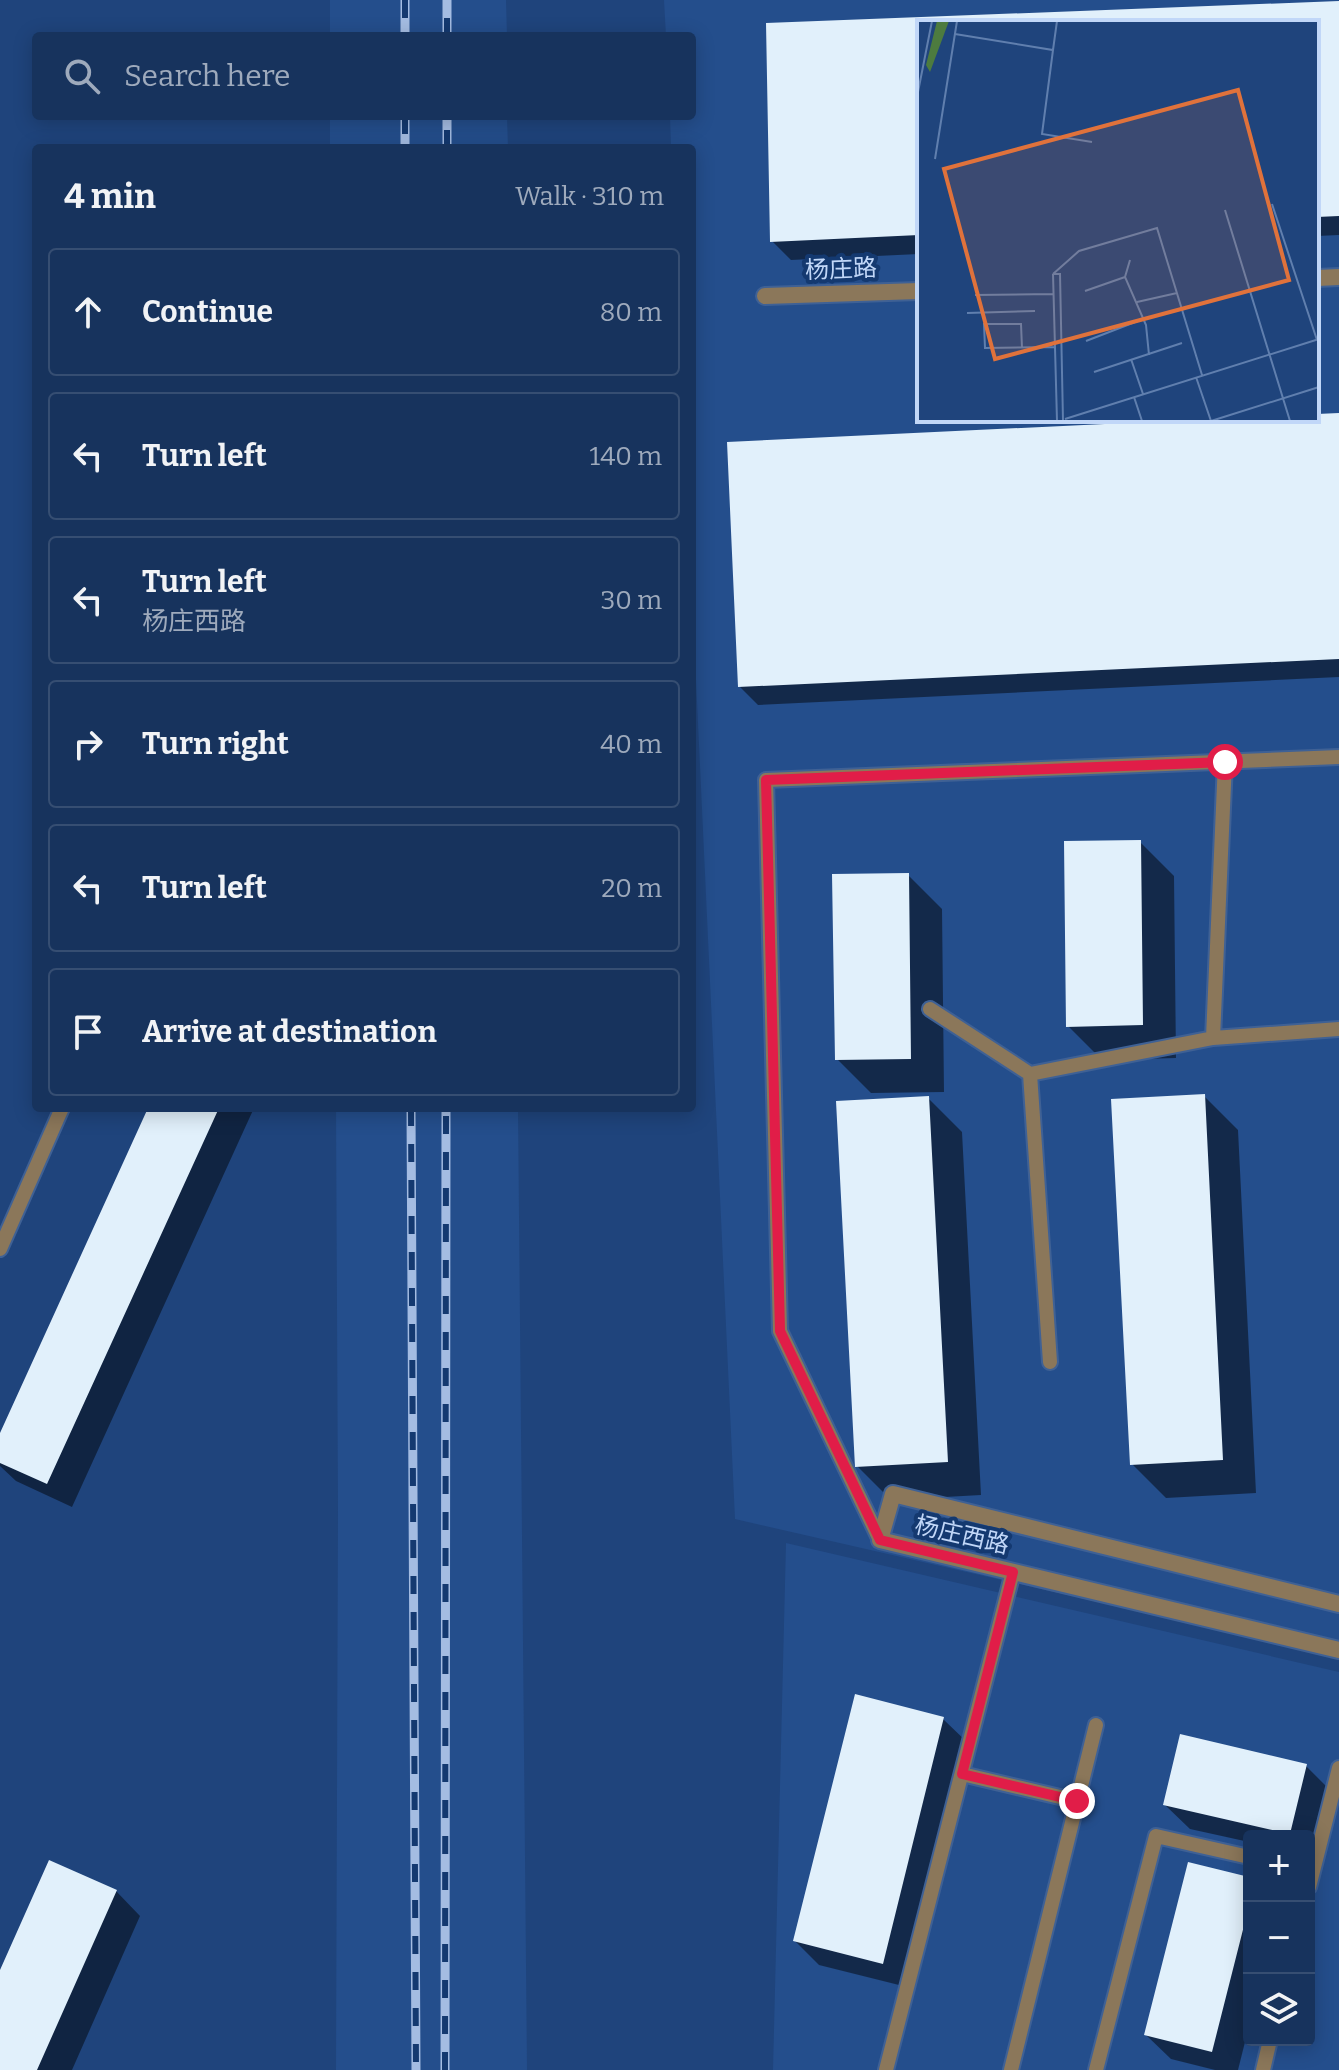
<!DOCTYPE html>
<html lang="en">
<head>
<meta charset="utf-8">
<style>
	:root { --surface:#17335d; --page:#203b63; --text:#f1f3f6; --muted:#9eaabc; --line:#364e72 }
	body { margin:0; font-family:Bitter,"Noto Sans SC",serif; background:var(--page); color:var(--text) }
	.controls { position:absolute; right:24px; bottom:24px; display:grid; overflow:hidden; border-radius:8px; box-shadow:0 4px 20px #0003 }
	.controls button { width:72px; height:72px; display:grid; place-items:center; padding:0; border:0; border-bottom:2px solid var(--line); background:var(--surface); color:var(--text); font:40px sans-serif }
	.stop { position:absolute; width:24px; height:24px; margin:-18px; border:6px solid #e11d48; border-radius:50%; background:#fff }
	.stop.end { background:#e11d48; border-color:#fff; box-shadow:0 2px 8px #0008 }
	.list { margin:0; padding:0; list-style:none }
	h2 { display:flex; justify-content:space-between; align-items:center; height:104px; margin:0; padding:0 32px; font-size:34px }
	h2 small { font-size:26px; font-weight:400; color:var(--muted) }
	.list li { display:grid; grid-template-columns:52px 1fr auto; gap:24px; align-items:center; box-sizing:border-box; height:128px; margin:0 16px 16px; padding:0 16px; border:2px solid var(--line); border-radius:8px }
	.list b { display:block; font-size:30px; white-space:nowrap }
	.list p { margin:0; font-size:26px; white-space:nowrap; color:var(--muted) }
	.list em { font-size:26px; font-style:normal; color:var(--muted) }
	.icon { flex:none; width:44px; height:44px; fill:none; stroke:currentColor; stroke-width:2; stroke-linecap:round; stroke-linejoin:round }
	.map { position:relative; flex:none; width:1339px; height:2070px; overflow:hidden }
	.search { position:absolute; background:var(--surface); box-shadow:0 4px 20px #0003; left:32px; top:32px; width:664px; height:88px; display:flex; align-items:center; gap:20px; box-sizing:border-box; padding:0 28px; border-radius:8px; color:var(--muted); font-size:30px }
	.panel { position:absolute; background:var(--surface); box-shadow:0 4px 20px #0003; left:32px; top:144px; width:664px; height:968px; border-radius:8px }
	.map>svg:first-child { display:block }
</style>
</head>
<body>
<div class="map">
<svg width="1339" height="2070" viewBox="0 0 1339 2070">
	<rect width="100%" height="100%" fill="#1f447c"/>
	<path fill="#244e8c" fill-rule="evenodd" d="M330,0H506L507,36H330Z
		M664,0H1339V1657L735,1519L692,594V148H671L670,116H692V36H666ZM919,22H1317V420H919Z
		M330,116H507L508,148H330Z
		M336,1108H518L527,2070H336L338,1510Z
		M786,1543L1339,1672V2070H773ZM1249,1836H1309V2040H1249Z"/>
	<path fill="#0007" d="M1339,3V235L1317,236V22H919V254L791,260L772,241L768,25Z
		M1339,415V677L758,705L740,687L1231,420H1317V416Z
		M1140,842L1174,876L1176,1058L1102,1060L1068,1026Z
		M908,875L942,909L944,1092L871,1093L837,1059Z
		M1204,1096L1238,1130L1256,1493L1166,1498L1132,1464Z
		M928,1098L962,1132L981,1495L891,1500L857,1466Z
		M151,1108H254L72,1507L16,1481L0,1466V1438Z
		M943,1719L968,1743L907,1987L819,1965L795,1941Z
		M1306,1766L1330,1790L1314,1857L1309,1856V1836H1249V1842L1190,1829L1165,1805Z
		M1249,1879V2026L1238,2070H1215L1171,2059L1146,2035Z
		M116,1891L140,1916L72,2070H0V1975Z"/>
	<path fill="#e1f0fb" d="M1339,1V216L1317,217V22H919V235L770,242L766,23Z
		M1339,413V659L738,687L727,442L1188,420H1317V414Z
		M1141,840L1143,1025L1066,1027L1064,841Z
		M909,873L911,1059L835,1060L832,874Z
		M1205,1094L1223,1460L1130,1465L1111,1099Z
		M929,1096L948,1462L855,1467L836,1101Z
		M148,1108H219L47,1484L0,1463V1433Z
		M855,1694L944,1717L883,1964L793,1941Z
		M1180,1734L1307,1764L1290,1834L1163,1805Z
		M49,1860L117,1890L37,2070H0V1970Z
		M1188,1862L1249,1877V1906L1212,2052L1144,2035Z"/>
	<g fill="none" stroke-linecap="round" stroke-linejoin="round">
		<g stroke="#3f6195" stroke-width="18">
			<path id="service" d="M930,1009L1030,1074L1213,1038L1339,1029
				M1213,1038L1225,762
				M1030,1074L1050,1362
				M0,1249L62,1108
				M880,1540L780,1331L766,780L1339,757
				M962,1774L1077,1801
				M1309,1887L1339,1768
				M886,2070L1013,1572
				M1011,2070L1096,1725
				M1096,2070L1156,1836L1249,1857
				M1263,2070L1270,2040"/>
		</g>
		<g stroke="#3f6195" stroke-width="20">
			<path id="tertiary" d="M1317,278L1339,277
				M765,296L919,291
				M1339,1604L893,1494L880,1540L1339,1650"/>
		</g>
		<use href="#service" stroke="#8b775a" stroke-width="14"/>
		<use href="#tertiary" stroke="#8b775a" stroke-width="16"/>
		<g stroke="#a4bce2" stroke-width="9">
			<path id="rail" d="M405,0V36
				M447,36V0
				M405,116V148
				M447,148V116
				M411,1108L416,2070
				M445,2070L446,1108"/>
		</g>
		<use href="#rail" stroke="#143970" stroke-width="6" stroke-dasharray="18" stroke-linecap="butt"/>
	</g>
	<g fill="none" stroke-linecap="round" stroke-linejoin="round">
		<path stroke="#e11d48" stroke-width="10" d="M1077,1801L962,1774L1013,1572L880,1540L780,1331L766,780L1225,762"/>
	</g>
	<g text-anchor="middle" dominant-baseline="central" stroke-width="8" stroke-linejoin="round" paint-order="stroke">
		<g font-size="24" fill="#c1d7f8" stroke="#143970">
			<text transform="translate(841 269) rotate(-2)">杨庄路</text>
			<text transform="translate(962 1535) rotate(13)">杨庄西路</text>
		</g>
	</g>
	<g transform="translate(917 20)">
		<rect width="402" height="402" fill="#1f447c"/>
		<path d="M20,1H32L13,52L9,45Z" fill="#4d7b3f"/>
		<path fill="none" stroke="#607fae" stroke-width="2" d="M38,14L136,30L140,1M136,30L125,114L175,122M0,77L15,1M18,139L40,1M355,184L400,320M308,190L373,401M213,240L208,257L229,305L232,335M136,254L162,231L240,208L285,355M136,254L140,401M137,254H143L146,401M168,271L208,257M58,275L136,274M220,282L260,273M50,293L118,291M169,321L226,299M105,328L104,304H67L68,328L138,327M214,339L226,374M177,352L265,323M279,357L294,401M217,377L225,401M148,399L402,319M294,401L402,367"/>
		<path fill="#e0723b" fill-opacity="0.15" stroke="#e0723b" stroke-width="4" d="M321,70L372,260L78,339L27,149Z"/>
		<rect width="402" height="402" fill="none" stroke="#c1d7f8" stroke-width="4"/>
	</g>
</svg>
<div class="controls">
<button>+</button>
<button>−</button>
<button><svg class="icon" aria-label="layers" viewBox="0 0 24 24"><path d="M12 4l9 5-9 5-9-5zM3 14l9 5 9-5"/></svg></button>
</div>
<div class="stop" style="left:1225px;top:762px"></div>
<div class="stop end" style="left:1077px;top:1801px"></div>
<div class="search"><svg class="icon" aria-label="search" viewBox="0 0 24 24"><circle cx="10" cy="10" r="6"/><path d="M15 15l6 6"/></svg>Search here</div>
<section class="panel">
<h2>4 min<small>Walk · 310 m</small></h2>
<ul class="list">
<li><svg class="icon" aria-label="ahead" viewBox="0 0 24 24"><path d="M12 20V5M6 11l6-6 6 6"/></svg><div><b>Continue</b></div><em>80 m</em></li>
<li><svg class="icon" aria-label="left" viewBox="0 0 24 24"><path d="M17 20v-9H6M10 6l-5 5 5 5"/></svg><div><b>Turn left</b></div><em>140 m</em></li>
<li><svg class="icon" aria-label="left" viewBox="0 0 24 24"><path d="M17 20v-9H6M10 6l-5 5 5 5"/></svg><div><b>Turn left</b><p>杨庄西路</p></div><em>30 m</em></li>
<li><svg class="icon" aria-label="right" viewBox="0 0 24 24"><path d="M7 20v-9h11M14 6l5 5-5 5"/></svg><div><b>Turn right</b></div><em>40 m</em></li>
<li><svg class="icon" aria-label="left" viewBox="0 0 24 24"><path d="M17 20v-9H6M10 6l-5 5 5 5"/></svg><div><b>Turn left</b></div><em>20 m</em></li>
<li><svg class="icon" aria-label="arrive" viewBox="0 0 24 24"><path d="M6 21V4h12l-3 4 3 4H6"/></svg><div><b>Arrive at destination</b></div></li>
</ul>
</section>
</div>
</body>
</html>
